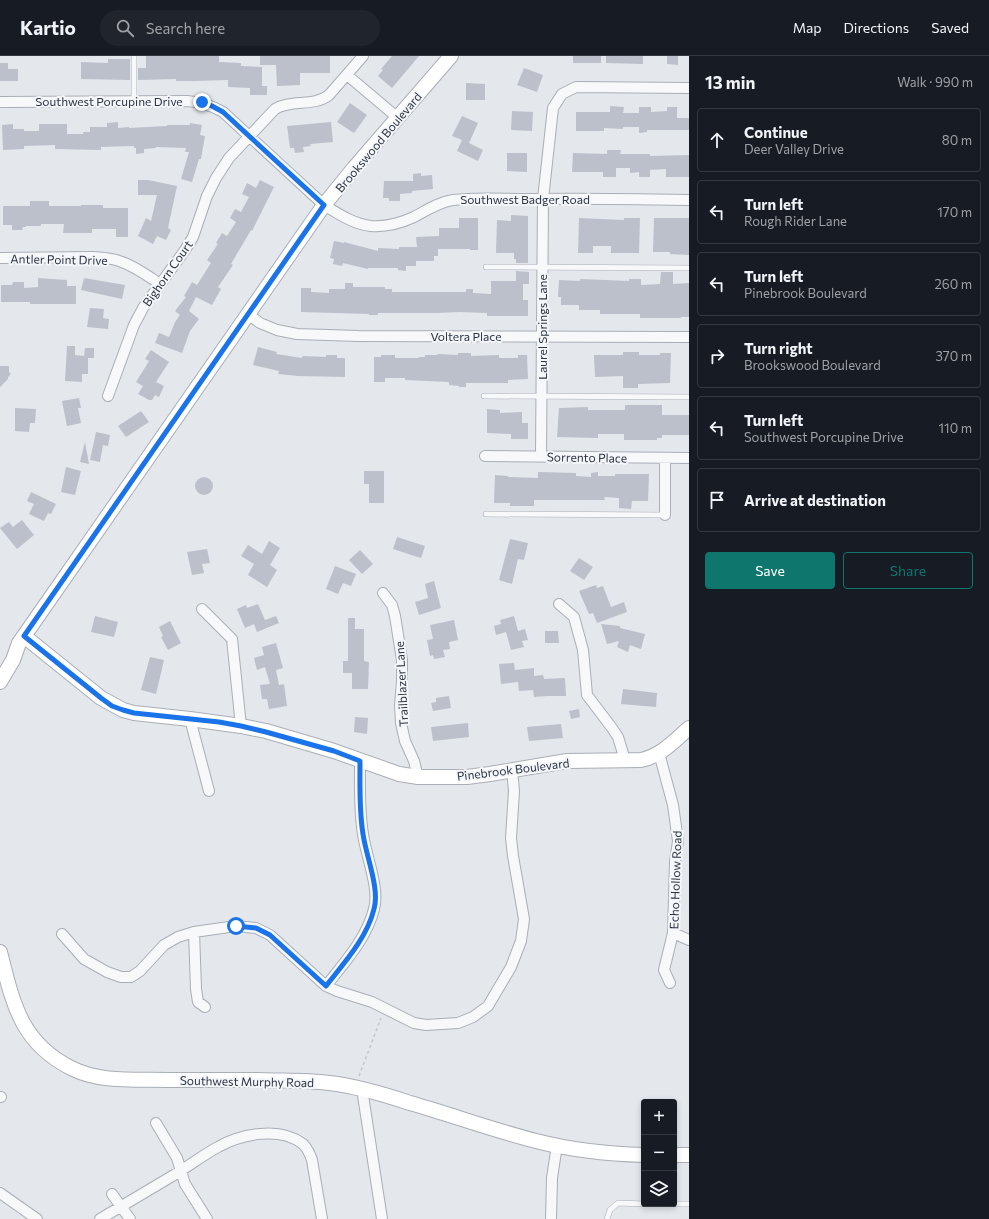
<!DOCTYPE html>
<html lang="en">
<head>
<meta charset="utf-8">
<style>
	:root { --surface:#171b24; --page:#20242c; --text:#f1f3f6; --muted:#9ea1a6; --line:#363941; --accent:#0f766e }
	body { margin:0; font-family:Commissioner,sans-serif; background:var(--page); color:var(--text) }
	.controls { position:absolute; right:12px; bottom:12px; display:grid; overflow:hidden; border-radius:4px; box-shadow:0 2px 6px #0003 }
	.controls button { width:36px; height:36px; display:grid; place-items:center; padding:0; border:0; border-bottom:1px solid var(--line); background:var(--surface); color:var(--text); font:20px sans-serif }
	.stop { position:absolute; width:12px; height:12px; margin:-9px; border:3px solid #1a73e8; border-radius:50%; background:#fff }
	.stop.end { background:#1a73e8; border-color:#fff; box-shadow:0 1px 4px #0008 }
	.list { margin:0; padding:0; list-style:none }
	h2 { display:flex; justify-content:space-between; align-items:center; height:52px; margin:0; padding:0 16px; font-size:17px }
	h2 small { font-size:13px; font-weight:400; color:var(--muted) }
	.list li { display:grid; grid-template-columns:26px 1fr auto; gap:12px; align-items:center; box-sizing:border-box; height:64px; margin:0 8px 8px; padding:0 8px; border:1px solid var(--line); border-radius:4px }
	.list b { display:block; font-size:15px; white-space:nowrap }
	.list p { margin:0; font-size:13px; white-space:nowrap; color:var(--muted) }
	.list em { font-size:13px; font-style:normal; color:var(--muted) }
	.actions { display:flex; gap:8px; padding:12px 16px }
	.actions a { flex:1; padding:9px 0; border:1px solid var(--accent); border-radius:4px; text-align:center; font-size:14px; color:var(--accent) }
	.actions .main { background:var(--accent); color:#fff }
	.icon { flex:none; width:22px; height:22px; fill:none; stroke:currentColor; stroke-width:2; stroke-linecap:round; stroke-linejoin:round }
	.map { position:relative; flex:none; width:689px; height:1163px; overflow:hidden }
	header { display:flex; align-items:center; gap:24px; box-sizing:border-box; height:56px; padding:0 20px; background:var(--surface); border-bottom:1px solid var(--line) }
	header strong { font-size:19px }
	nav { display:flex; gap:22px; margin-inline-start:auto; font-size:14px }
	.search { width:280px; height:36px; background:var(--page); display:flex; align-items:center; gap:10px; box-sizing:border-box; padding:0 14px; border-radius:22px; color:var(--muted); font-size:15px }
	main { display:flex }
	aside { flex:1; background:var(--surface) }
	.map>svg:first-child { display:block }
</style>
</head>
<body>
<header>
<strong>Kartio</strong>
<div class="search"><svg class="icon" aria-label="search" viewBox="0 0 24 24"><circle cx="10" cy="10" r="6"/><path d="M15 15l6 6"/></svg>Search here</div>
<nav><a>Map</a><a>Directions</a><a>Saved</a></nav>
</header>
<main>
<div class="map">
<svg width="689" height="1163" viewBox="0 0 689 1163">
	<rect width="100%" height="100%" fill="#e4e7ec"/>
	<path fill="#bbc0ca" d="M146,0H219V6L241,7V10L262,11V30H267V39H250V32L228,31V24L195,25H176V23L138,24V12H146Z
		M260,0H330V17H300V29L277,30L276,9H260Z
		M392,0H419L392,32L378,20L383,14L381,13Z
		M573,0H601V7H573Z
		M606,0H643V8L606,7Z
		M667,0H678V9L667,8Z
		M108,3H130V24L81,23V6L108,7Z
		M0,7H8V13H18V25H0Z
		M524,12L543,19L537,36L517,29Z
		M466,27L485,28V44H466Z
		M350,47L367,59L354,77L337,66Z
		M610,50L624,51L623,57H639V51H651V56L667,55V51H677V62H689V74H647V76L639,77V71H623V73L604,72V75H576V56H610Z
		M512,55L533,56L532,75L511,74Z
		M462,60L478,67L469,87L483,94L478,105L457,95L462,84L452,80Z
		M118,66V72L129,71V72L167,70V69H190V67L202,69L200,79L205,80L201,103H199L192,126L181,123L189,96H185L186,92L156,91V92L144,93V97L136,98V92H134V90L101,91V94L55,93V89L24,90V93L3,94L2,69L13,68V73H24V75H39V68H67V78H83V76H90V71H107V67Z
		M331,66L333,86L310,88L311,90L303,91L304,96L295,97L294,92H290L287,70Z
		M607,94H621L620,98H650V100L689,99V121H666V113L650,114V121H639V116L630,117V112H616V121H603V116H572L573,97L607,98Z
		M507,97H527V116L507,115Z
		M421,117V120L432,119L433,133L412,135V137L400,138V145H389V142H383L384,125H413V118Z
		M138,124H148L177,130L168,172L171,174L166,184L157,180L153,188L138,180L146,162L151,165L157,139H138Z
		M260,124L274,131L252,175L251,174L231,208L233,209L218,231L221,233L212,249L196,241L189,255L199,263L190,275L182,297L155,287L159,277L169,281L175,266L180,259L175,255L186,241L184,240L192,226L197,229L211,207L207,204L218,188L216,187L222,177L227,180L236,166L230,162L235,153L241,156L249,141L242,138L247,127L256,132Z
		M30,145H49V150H81V149H103V152H128V181H116V173H92V177H63L64,168H41V170H26V171H23L22,174H12V169H3V150H30Z
		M511,159L528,160V207H516V203H514V197H496L497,164L511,165Z
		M459,162H478V194H470V193H438V200H434V205H416V210H406V215L398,214V212H368V213L343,207L342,210L333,208L334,203L330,202L334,185L344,187V186L378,195V192L399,193V191H417L416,181L439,180V172H459Z
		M579,162L624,164V162H640L639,197H611V190H593V197H578Z
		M654,162H689V199L670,198V196H653Z
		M516,215L529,216V228H523V244H528V260H487V257L459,256L437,257H378V259H369V258L301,256V232H311V236L329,237V233H345V227H353V231H385V233H392V236H466V233H473V237L491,238V225H516Z
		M661,216H673V228L689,227V261H681V262H640V258H600V254H579V249H561V241H558L559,224L580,225V223L629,225V223H641V229L660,228Z
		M38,222L67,224V230H76V248H30V246H1V229H12L13,226H24V232L38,231Z
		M84,222L125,229L122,243L81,234Z
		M90,252L104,253L103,262L109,263L108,273L87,271Z
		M67,290H75V299L84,300L85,292H94V302H88V318H82V326L65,325Z
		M258,291L277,296L276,298L302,302L303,300L326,301V299H337V302H345V321L298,320L278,318L279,315L253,309Z
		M151,294L169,306L156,326L164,330L159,341L155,339L152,344H149L138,338L143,330L136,326L149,305L145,303Z
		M623,296H639V299H660V297H671L670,327L638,328V332H623V320L595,321L594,299H623Z
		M458,297H471V300L499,299V302H518V299H527L528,323L508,324V327H466V331H459V330L449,329V326L405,324V322H385V326H374V301H381V299H395V302H419V301H425V299H437L438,298L458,299Z
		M0,310H9V316L11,318L8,321V323L0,331Z
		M79,342L81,352H78L81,367L67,370L62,345Z
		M625,349H662V359H689V379H662V382H657V384H624V378H598V382L557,381L559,352L588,351V354H625Z
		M15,352L36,353L35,367H30L29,376L15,375Z
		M487,353L500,354V357L522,356V367H528V383H511V378L487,377Z
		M141,355L149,366L126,381L118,370Z
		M96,376L110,379L108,390L103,389L100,406L90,404Z
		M85,386L89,408L80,406Z
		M66,411L81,415L75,439L61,436Z
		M364,415H384V447H369V428H364Z
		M538,416L576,417V420L591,421V417L598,416V420H615V418H649L648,445H632L631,453L619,452V442L604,441L605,444H534V450H510V447H494L495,419L508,420V421L538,422Z
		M195 430a9 9 0 1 1 18 0a9 9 0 1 1-18 0Z
		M31,436L56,448L51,458L48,457L44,465L29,458L34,448L27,445Z
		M22,464L34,479L17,493L0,472L9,466L13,471Z
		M397,481L425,490L421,502L393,493Z
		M510,483L528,487L524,504L518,503L512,528L499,524Z
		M269,485L280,492L270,509L277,514L267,531L248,519L254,508L241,500L248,489L262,498Z
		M207,493L210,507L202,508L204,517L192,519L187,496Z
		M360,494L373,508L362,518L349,504Z
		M579,502L593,511L584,524L570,515Z
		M335,510L356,518L351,530L343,527L338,538L326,533Z
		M434,525L441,552L419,559L415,546L428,542L425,528Z
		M596,529L597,532L603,530L611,551L624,546L627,556L597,567L593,557L589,558L579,535Z
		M258,548L265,564L276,560L279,567L257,576L254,568L245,572L237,553L246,549L247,552Z
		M95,560L118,566L114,581L91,576Z
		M514,560L518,575L525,573L528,584L522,585L524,591L511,594L506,576L496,579L494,570L501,568L500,564Z
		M348,562H355V573H364V605L369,606L368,633H352V617H343V605H348Z
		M454,564L458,584L449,586L450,593L443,594L445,601L434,603L433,599L430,600L427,584L433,583L430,569Z
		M170,565L181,587L168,594L161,581L163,580L159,571Z
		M601,568L620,570V572L645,578L641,593L630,589L628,596L617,591L619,585L607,588Z
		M545,575H558L559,587H545Z
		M276,587L283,612L276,614L279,629L284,628L287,650L269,653L267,643H262L260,629L270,628L265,611L257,614L254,602L264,599L262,591Z
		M150,601L164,604L156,638L141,634Z
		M514,607L515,614L534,612V620L543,619L544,623L565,622L566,640H547L534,641L533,634L519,635L518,626L501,628L499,608Z
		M623,633L657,637L656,651L621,648Z
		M449,640L451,652L433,655L431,647L436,646V642Z
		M579,653L580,661L571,663L569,655Z
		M355,661L368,662L367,678L354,676Z
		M468,667L469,681L433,685L431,671Z
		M561,668L563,682L529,685L527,671Z"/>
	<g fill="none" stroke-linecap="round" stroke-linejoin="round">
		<g stroke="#a9aeb7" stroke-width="6">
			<path id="lane" d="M134,0V45
				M486,211L689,212
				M484,340L689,341
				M486,458L665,459
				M647,1148H689
				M607,1163L610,1154L618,1147L644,1148"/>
		</g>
		<g stroke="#a9aeb7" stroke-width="12">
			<path id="street" d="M347,19L398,62
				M0,46L187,45C201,46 211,49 223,56L324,149C339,158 353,168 371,170C385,171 401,167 414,161C427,154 439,146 453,144C477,141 502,143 526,143C580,142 635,143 689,144
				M0,202L93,201C102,202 113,202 122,206C136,211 148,220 160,228
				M248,258L260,267L277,274L297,278L358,280L689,281
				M108,340L134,269L143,252L185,194L193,181L207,140L216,122L229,102L275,53C292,43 314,51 329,39L363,0
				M485,400L689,402
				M541,400L543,143L553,52L562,38L576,31L689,32
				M665,459V402
				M383,537L392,549L395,560L402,604V625L400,650L401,667L405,685L414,705L418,721
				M559,548L574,561L583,594L587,639L612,672L618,681L625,704
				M202,553L232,583L241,670
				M190,663L209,735
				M659,697L673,749L678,785L675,806L673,877L664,914L670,927
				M194,876L196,933L198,946L205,951
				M673,877L689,884
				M62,878L84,903L107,916L121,921H131L140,915L164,889L178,881L194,876L236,870L256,872L270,879L326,930L337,935L372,946L414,967L426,969L458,967L473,961L488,950L511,911L521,885L524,863L513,800L511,782L514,735L512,714
				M326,930C344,907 367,882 374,853C380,833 366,800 363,778C359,754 360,729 360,705
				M362,1033L382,1163
				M0,1041H1
				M156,1067L177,1102L185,1128L207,1163
				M0,1137L37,1163
				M112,1138L130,1163
				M100,1163C125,1148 149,1134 174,1119C189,1110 203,1099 218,1091C241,1078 280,1070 303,1088C307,1092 310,1098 312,1104L322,1163
				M551,1163L552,1122L557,1089"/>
		</g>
		<g stroke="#a9aeb7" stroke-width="16">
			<path id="secondary" d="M24,580L101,642L123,654L134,657L190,663L241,670L266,675L334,695L399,718L418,721H467L490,718L567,705L641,704C661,700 674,685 689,672
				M0,626L13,604L19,587L24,580L324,149L354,112L451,0
				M0,896C13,947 20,986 71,1012C100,1027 137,1023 168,1024C199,1024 229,1024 259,1024C283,1025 306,1024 329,1027C356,1030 383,1038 410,1047C452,1059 493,1074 536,1085C571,1094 608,1098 644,1099
				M674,1099H689"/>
		</g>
		<path stroke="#c2c5cb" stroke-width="1.5" stroke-dasharray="3 3" stroke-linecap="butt" d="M359,1020L381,962"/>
		<use href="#lane" stroke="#f7f8fa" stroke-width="5"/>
		<use href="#street" stroke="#f7f8fa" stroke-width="10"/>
		<use href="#secondary" stroke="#fff" stroke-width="14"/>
	</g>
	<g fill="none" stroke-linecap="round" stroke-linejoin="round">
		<path stroke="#1a73e8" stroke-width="5" d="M202,46L212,50L223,56L324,149L24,580L101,642L112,650L123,654L134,657L219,666L241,670L266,676L334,695L360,705C360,729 359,754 363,778C366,800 380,833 374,853C367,882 344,907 326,930L270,879L256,872L236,870"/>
	</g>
	<g text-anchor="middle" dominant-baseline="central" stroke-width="4" stroke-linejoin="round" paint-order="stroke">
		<g font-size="12" fill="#2b3445" stroke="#f4f6f9">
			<text x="109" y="45">Southwest Porcupine Drive</text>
			<text transform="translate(378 86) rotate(-50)">Brookswood Boulevard</text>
			<text x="525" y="143">Southwest Badger Road</text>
			<text transform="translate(59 203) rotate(1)">Antler Point Drive</text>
			<text transform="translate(167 217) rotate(-55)">Bighorn Court</text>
			<text transform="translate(542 271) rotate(-90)">Laurel Springs Lane</text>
			<text x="466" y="280">Voltera Place</text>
			<text transform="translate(587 401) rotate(1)">Sorrento Place</text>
			<text transform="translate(401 628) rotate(-93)">Trailblazer Lane</text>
			<text transform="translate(513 713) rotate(-7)">Pinebrook Boulevard</text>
			<text transform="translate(675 824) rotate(-88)">Echo Hollow Road</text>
			<text transform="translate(247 1025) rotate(1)">Southwest Murphy Road</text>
		</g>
	</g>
</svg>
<div class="controls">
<button>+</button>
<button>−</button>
<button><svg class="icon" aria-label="layers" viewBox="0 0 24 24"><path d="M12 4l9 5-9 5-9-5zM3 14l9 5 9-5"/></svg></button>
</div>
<div class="stop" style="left:236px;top:870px"></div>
<div class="stop end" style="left:202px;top:46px"></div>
</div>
<aside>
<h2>13 min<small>Walk · 990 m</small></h2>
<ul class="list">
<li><svg class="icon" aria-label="ahead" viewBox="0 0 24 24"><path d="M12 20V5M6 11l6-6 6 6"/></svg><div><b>Continue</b><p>Deer Valley Drive</p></div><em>80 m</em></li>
<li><svg class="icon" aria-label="left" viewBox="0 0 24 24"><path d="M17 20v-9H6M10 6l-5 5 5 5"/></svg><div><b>Turn left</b><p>Rough Rider Lane</p></div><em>170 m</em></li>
<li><svg class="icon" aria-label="left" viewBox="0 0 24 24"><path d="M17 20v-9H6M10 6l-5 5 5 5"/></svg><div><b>Turn left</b><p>Pinebrook Boulevard</p></div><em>260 m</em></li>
<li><svg class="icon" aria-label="right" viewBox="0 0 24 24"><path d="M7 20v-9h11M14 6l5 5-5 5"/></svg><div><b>Turn right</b><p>Brookswood Boulevard</p></div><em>370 m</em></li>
<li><svg class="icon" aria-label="left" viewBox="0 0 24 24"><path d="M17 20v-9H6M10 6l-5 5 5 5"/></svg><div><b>Turn left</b><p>Southwest Porcupine Drive</p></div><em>110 m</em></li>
<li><svg class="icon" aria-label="arrive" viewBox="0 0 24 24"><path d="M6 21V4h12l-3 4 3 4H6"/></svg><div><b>Arrive at destination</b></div></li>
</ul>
<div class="actions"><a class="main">Save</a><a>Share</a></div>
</aside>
</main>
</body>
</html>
